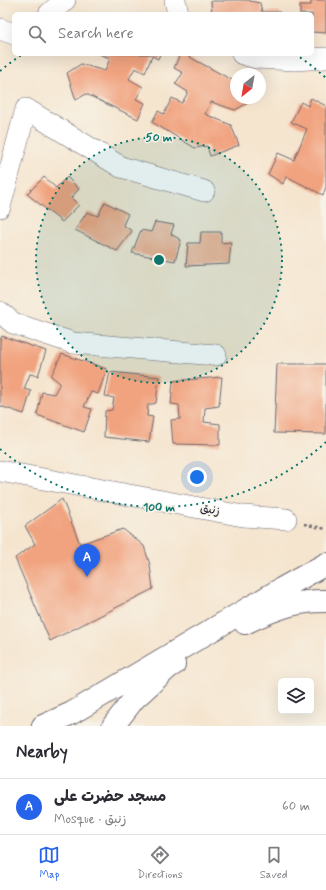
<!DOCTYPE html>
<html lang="en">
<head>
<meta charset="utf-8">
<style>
	:root { --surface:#fff; --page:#f2f2f3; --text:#2b2b33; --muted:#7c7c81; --line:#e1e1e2; --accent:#2563eb }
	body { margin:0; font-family:Mynerve,"Playpen Sans Arabic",sans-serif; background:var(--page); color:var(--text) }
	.controls { position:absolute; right:12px; bottom:12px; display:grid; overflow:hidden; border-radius:6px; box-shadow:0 4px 16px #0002 }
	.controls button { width:36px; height:36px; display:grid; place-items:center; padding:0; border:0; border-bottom:1px solid var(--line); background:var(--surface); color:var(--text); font:20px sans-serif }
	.compass { position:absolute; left:230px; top:68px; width:36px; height:36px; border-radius:50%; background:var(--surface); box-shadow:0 4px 16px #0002; rotate:211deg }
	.you { position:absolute; left:197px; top:477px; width:14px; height:14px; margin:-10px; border:3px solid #fff; border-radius:50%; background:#1a73e8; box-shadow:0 0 0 6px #1a73e833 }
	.badge { display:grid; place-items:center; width:26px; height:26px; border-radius:50%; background:var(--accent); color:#fff; font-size:13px; font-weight:700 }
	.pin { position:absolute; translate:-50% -33px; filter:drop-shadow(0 1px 2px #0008) }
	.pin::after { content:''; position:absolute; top:21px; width:14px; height:12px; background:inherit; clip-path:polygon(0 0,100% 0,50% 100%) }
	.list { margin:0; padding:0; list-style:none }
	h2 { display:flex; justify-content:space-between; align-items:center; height:52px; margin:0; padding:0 16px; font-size:17px }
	h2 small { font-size:13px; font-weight:400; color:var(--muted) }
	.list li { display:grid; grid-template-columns:26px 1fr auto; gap:12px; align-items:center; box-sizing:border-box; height:56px; padding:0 16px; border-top:1px solid var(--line) }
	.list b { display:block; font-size:15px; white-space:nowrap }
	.list p { margin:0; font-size:13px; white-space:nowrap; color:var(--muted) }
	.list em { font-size:13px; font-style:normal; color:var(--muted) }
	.icon { flex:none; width:22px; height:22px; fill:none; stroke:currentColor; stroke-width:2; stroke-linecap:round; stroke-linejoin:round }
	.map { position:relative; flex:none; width:326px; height:726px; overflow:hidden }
	.search { position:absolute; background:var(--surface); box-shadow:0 4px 16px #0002; left:12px; right:12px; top:12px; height:44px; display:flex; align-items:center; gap:10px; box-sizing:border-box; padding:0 14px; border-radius:6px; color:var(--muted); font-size:15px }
	.sheet { height:108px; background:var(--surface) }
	nav { display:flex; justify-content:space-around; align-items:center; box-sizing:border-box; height:56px; border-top:1px solid var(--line); background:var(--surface); font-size:11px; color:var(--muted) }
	nav a { display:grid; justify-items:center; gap:2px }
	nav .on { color:var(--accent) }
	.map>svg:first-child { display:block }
</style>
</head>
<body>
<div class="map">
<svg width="326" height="726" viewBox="0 0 326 726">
	<rect width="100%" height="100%" fill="#f7f3e8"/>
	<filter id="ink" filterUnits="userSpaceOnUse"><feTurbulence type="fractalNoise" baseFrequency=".025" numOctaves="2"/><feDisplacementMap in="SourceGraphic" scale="8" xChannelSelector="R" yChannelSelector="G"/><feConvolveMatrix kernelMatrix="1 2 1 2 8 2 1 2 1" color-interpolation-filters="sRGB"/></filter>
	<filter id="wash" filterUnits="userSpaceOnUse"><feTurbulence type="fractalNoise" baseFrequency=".012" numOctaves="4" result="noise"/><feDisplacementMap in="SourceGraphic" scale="16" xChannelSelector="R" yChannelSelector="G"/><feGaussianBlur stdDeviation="0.9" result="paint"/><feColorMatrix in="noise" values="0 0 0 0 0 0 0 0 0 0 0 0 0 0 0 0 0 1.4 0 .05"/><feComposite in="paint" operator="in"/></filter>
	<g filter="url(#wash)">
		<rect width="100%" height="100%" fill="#f5e5cf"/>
		<g id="blocks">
			<path fill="#f1a37f" d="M224,0H250V1L260,3L262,12H280V14H212L211,1H224Z
				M311,0H326V33L312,32V14H300V5H311Z
				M99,54H160L158,59L152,56L145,73L135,68L129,79L143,87L136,99L145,103L138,119L86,94L76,100L67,73L81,64L105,71L110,58Z
				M180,54H184L232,80L236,78V98H248L250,102L235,110L211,102L205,114L231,125L239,145L210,156L207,146L195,148L152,122L158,111L164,114L172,98L182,103L188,92L175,84L183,73L174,68Z
				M311,98L326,106V187L323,195L286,176L283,184L268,174L278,153L294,160L307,129L291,122L301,102L308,106Z
				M44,177L56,188L67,177L79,189L71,198L79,205L62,222L27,194Z
				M105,202L128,214L123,225L132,231L117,251L75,230L87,212L98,216Z
				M155,222L174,225L171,234L181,240L175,261L132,253L141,230L151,232Z
				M201,232H221V243L231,242L229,264L186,266L188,243H200Z
				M2,336L46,351L38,376L30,374L24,389L31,391L24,414L0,406V340Z
				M62,354L107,369L98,394L91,392L84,407L92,409L84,432L37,415L42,392L54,394L60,383L51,376Z
				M277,364H326V434L274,433Z
				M110,372L159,377L156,403L148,405L147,416L153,417L149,442L104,437L105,411L112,410L114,398L105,396Z
				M222,377L219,406L205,408L204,422L220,424V445L173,444L171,420L180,419L179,405L171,404L173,381Z
				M62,499L80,544L123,529L144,546L150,565L153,589L50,641L15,558L35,544L25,526Z"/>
		</g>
	</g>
	<g filter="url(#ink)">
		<use href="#blocks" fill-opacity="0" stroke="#6c666f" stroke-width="1"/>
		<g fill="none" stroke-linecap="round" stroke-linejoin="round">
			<g stroke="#6c666f" stroke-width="22">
				<path id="minor" d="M175,0L178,14
					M49,14L65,0
					M0,29L14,34
					M242,54L256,58L294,60L326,58
					M0,207L26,109L121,167L204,191
					M0,312L13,323L73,343L216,355
					M0,471L243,516L286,519"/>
			</g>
			<g stroke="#6c666f" stroke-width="24">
				<path id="highway" d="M245,623C263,614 287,604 307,602C313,601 320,601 326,601
					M43,726L72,713L281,589L326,564
					M113,726L134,699L169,667L174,664"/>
			</g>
			<path stroke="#6c666f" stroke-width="2.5" stroke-dasharray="3 3" stroke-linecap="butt" d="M304,524L326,529"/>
			<use href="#minor" stroke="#fff" stroke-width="21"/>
			<use href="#highway" stroke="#fff" stroke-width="22"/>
		</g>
	</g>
	<circle cx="159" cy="260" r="123" fill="#0f766e" fill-opacity=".12"/>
	<g fill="none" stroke="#0f766e" stroke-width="2" stroke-dasharray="2 4">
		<circle cx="159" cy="260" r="123"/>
		<path d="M326 442A247 247 0 0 1 0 449M0 71A247 247 0 0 1 23 54M137 14A247 247 0 0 1 181 14M295 54A247 247 0 0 1 326 78"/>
	</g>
	<g text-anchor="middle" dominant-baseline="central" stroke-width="3" stroke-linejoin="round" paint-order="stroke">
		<g font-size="12" fill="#22223b" stroke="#f7f3e8">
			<text transform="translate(210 510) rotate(10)">زنبق</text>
		</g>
	</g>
	<circle cx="159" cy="260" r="6" fill="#0f766e" stroke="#f7f3e8" stroke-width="2"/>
	<g font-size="12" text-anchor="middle" font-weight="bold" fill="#0f766e" stroke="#f7f3e8" stroke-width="3" stroke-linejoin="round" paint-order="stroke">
		<text x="159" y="141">50 m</text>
		<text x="159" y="511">100 m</text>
	</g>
</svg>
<div class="controls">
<button><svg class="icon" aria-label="layers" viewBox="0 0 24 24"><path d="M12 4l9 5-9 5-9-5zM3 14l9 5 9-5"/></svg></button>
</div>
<svg class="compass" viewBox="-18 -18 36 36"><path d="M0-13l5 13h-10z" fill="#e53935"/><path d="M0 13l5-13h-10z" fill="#7c7c81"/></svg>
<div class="you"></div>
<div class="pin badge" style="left:87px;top:577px">A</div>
<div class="search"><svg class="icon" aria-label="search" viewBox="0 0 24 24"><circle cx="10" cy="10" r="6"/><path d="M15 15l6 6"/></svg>Search here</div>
</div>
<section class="sheet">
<h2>Nearby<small></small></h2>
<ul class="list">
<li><span class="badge">A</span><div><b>مسجد حضرت علی</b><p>Mosque · زنبق</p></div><em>60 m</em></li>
</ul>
</section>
<nav>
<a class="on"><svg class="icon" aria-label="map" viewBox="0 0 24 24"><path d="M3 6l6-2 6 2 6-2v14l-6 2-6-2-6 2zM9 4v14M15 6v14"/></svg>Map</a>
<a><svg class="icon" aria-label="directions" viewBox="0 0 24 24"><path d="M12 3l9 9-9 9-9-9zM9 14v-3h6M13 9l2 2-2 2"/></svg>Directions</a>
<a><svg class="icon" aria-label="saved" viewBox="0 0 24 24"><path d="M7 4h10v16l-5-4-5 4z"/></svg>Saved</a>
</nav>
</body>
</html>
